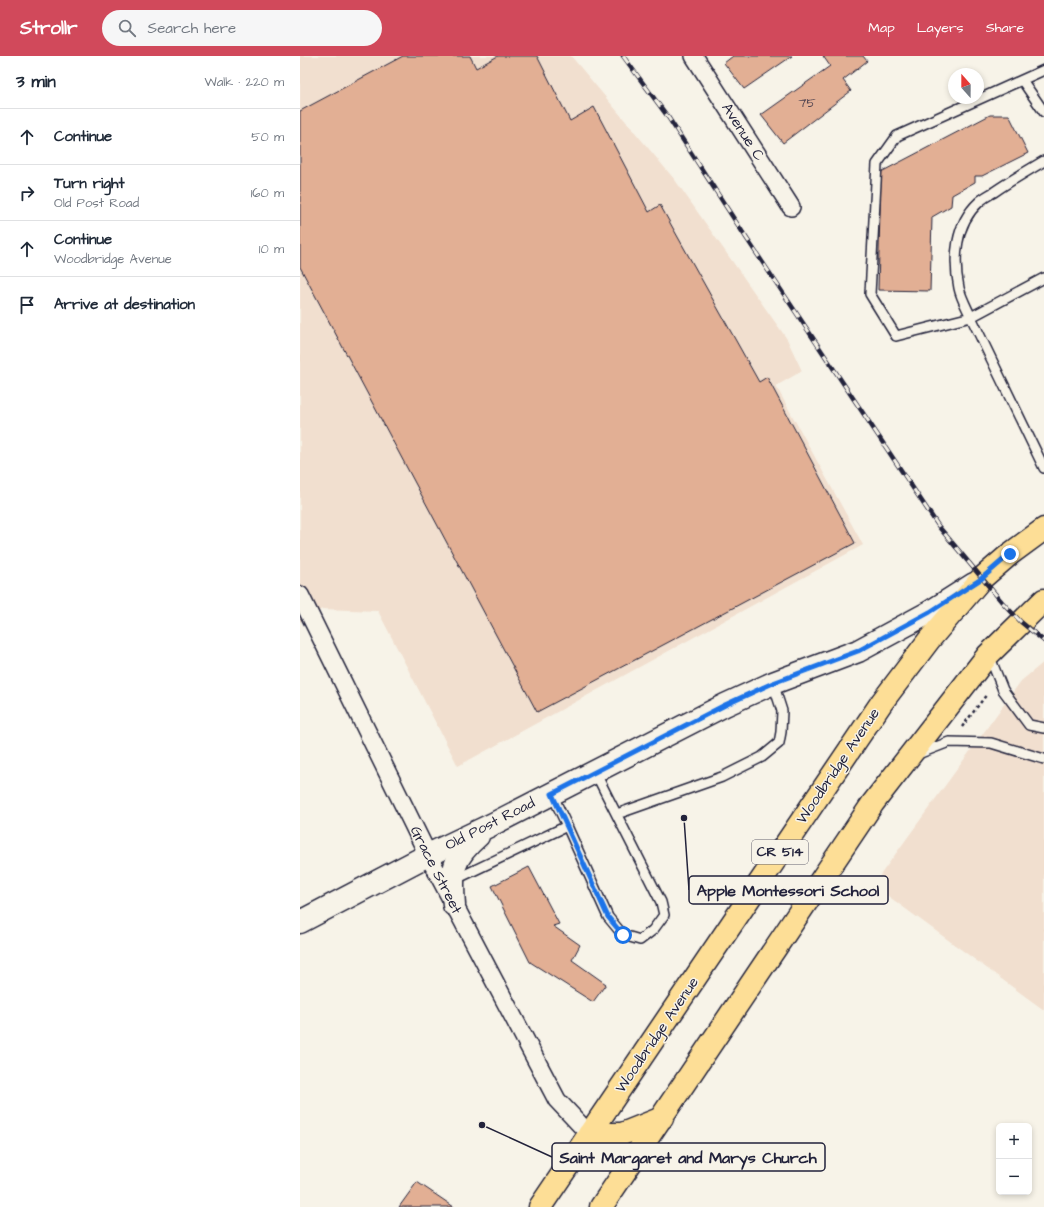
<!DOCTYPE html>
<html lang="en">
<head>
<meta charset="utf-8">
<style>
	:root { --surface:#fff; --page:#f6f6f7; --text:#1f2937; --muted:#747a83; --line:#e0e1e3; --accent:#d1495b }
	body { margin:0; font-family:"Architects Daughter",sans-serif; background:var(--page); color:var(--text) }
	.controls { position:absolute; right:12px; bottom:12px; display:grid; overflow:hidden; border-radius:6px; box-shadow:0 2px 6px #0003 }
	.controls button { width:36px; height:36px; display:grid; place-items:center; padding:0; border:0; border-bottom:1px solid var(--line); background:var(--surface); color:var(--text); font:20px sans-serif }
	.compass { position:absolute; left:648px; top:12px; width:36px; height:36px; border-radius:50%; background:var(--surface); box-shadow:0 2px 6px #0003; rotate:339deg }
	.stop { position:absolute; width:12px; height:12px; margin:-9px; border:3px solid #1a73e8; border-radius:50%; background:#fff }
	.stop.end { background:#1a73e8; border-color:#fff; box-shadow:0 1px 4px #0008 }
	.list { margin:0; padding:0; list-style:none }
	h2 { display:flex; justify-content:space-between; align-items:center; height:52px; margin:0; padding:0 16px; font-size:17px }
	h2 small { font-size:13px; font-weight:400; color:var(--muted) }
	.list li { display:grid; grid-template-columns:26px 1fr auto; gap:12px; align-items:center; box-sizing:border-box; height:56px; padding:0 16px; border-top:1px solid var(--line) }
	.list b { display:block; font-size:15px; white-space:nowrap }
	.list p { margin:0; font-size:13px; white-space:nowrap; color:var(--muted) }
	.list em { font-size:13px; font-style:normal; color:var(--muted) }
	.icon { flex:none; width:22px; height:22px; fill:none; stroke:currentColor; stroke-width:2; stroke-linecap:round; stroke-linejoin:round }
	.map { position:relative; flex:none; width:744px; height:1151px; overflow:hidden }
	header { display:flex; align-items:center; gap:24px; box-sizing:border-box; height:56px; padding:0 20px; background:var(--accent); color:#fff }
	header strong { font-size:19px }
	nav { display:flex; gap:22px; margin-inline-start:auto; font-size:14px }
	.search { width:280px; height:36px; background:var(--page); display:flex; align-items:center; gap:10px; box-sizing:border-box; padding:0 14px; border-radius:22px; color:var(--muted); font-size:15px }
	main { display:flex }
	aside { flex:1; background:var(--surface) }
	.map>svg:first-child { display:block }
</style>
</head>
<body>
<header>
<strong>Strollr</strong>
<div class="search"><svg class="icon" aria-label="search" viewBox="0 0 24 24"><circle cx="10" cy="10" r="6"/><path d="M15 15l6 6"/></svg>Search here</div>
<nav><a>Map</a><a>Layers</a><a>Share</a></nav>
</header>
<main>
<aside>
<h2>3 min<small>Walk · 220 m</small></h2>
<ul class="list">
<li><svg class="icon" aria-label="ahead" viewBox="0 0 24 24"><path d="M12 20V5M6 11l6-6 6 6"/></svg><div><b>Continue</b></div><em>50 m</em></li>
<li><svg class="icon" aria-label="right" viewBox="0 0 24 24"><path d="M7 20v-9h11M14 6l5 5-5 5"/></svg><div><b>Turn right</b><p>Old Post Road</p></div><em>160 m</em></li>
<li><svg class="icon" aria-label="ahead" viewBox="0 0 24 24"><path d="M12 20V5M6 11l6-6 6 6"/></svg><div><b>Continue</b><p>Woodbridge Avenue</p></div><em>10 m</em></li>
<li><svg class="icon" aria-label="arrive" viewBox="0 0 24 24"><path d="M6 21V4h12l-3 4 3 4H6"/></svg><div><b>Arrive at destination</b></div></li>
</ul>
</aside>
<div class="map">
<svg width="744" height="1151" viewBox="0 0 744 1151">
	<rect width="100%" height="100%" fill="#f7f3e8"/>
	<filter id="ink" filterUnits="userSpaceOnUse"><feTurbulence type="fractalNoise" baseFrequency=".025" numOctaves="2"/><feDisplacementMap in="SourceGraphic" scale="8" xChannelSelector="R" yChannelSelector="G"/><feConvolveMatrix kernelMatrix="1 2 1 2 8 2 1 2 1" color-interpolation-filters="sRGB"/></filter>
	<g filter="url(#ink)">
		<path fill="#f1dfcf" d="M0,0H271L375,124L487,283L502,315L476,330L563,489L158,710L78,555L22,553L0,566Z
			M744,606V954L573,829L721,625Z"/>
		<path fill="#e2af94" stroke="#22223b" d="M103,0H170L176,12L198,0H237L270,65L294,51L349,156L360,149L459,326L467,321L555,487L237,656L0,211V55Z
			M433,0H492L444,33L424,7Z
			M523,0H563L567,5L543,24L551,35L483,87L461,59L530,10Z
			M690,59H709L728,97L682,120H675V126L652,139L651,150L632,161L630,235L578,234L581,116Z
			M229,811L259,868L253,870L280,889L272,904L306,928L293,946L230,906L192,830Z
			M117,1126L154,1151H99Z"/>
		<g fill="none" stroke-linecap="round" stroke-linejoin="round">
			<g stroke="#22223b" stroke-width="12">
				<path id="lane" d="M744,14L597,80L577,108L570,238L596,280L671,261C667,252 661,242 659,232C653,203 655,168 679,146C683,142 689,139 694,136C710,125 727,115 744,105
					M722,24L744,56
					M744,222L671,261L744,412
					M689,599L703,634L729,669L744,672
					M618,698L649,686L691,687L744,703
					M252,738L267,770
					M317,758L422,721L462,701L479,687L481,676L482,655L473,627
					M154,824L267,770L308,861L323,879L340,884L353,874L364,859L361,846L295,716"/>
			</g>
			<g stroke="#22223b" stroke-width="20">
				<path id="street" d="M394,0L491,151
					M0,539L128,799L257,1044L289,1078"/>
			</g>
			<g stroke="#22223b" stroke-width="25">
				<path id="secondary" d="M154,849C151,814 152,803 178,780
					M0,866L128,799L191,769L425,649L473,627L558,595L630,556L674,528"/>
			</g>
			<g stroke="#22223b" stroke-width="25">
				<path id="primary" d="M289,1078H322L362,1062
					M240,1151L582,646L629,584L681,523L710,498L744,473
					M301,1151L573,747L688,599L744,544"/>
			</g>
			<path stroke="#22223b" stroke-width="2.5" stroke-dasharray="3 3" stroke-linecap="butt" d="M662,671L687,638"/>
			<use href="#lane" stroke="#f7f3e8" stroke-width="9"/>
			<use href="#street" stroke="#f7f3e8" stroke-width="17"/>
			<use href="#secondary" stroke="#f7f3e8" stroke-width="22"/>
			<use href="#primary" stroke="#fdde96" stroke-width="22"/>
			<g stroke="#22223b" stroke-width="4.5">
				<path id="rail" d="M323,0L368,61L447,183L639,471L702,546L721,566L744,585"/>
			</g>
			<use href="#rail" stroke="#f7f3e8" stroke-width="3" stroke-dasharray="9" stroke-linecap="butt"/>
		</g>
	</g>
	<g fill="none" stroke-linecap="round" stroke-linejoin="round" filter="url(#ink)">
		<path stroke="#1a73e8" stroke-width="5" d="M323,879L308,861L252,738L425,649L473,627L558,595L630,556L681,523L710,498"/>
	</g>
	<g text-anchor="middle" dominant-baseline="central" stroke-width="3" stroke-linejoin="round" paint-order="stroke">
		<g font-size="13" fill="#524551">
			<text x="507" y="47">75</text>
		</g>
		<rect fill="#f7f3e8" stroke="#62616f" stroke-width="1" x="452" y="784" width="56" height="24" rx="3"/>
		<g font-size="14" font-weight="bold" fill="#22223b">
			<text x="480" y="796">CR 514</text>
		</g>
		<g font-size="15" fill="#22223b" stroke="#f7f3e8">
			<text transform="translate(443 76) rotate(57)">Avenue C</text>
			<text transform="translate(538 710) rotate(-56)">Woodbridge Avenue</text>
			<text transform="translate(190 768) rotate(-27)">Old Post Road</text>
			<text transform="translate(136 814) rotate(63)">Grace Street</text>
			<text transform="translate(357 979) rotate(-56)">Woodbridge Avenue</text>
		</g>
	</g>
	<path fill="none" stroke="#22223b" stroke-width="1.5" d="M384 762L389 834M182 1069L252 1101"/>
	<g fill="#22223b" stroke="#f7f3e8" stroke-width="1.5">
		<circle cx="384" cy="762" r="4"/>
		<circle cx="182" cy="1069" r="4"/>
	</g>
	<g fill="#f7f3e8" stroke="#22223b" stroke-width="1.5">
		<rect x="389" y="820" width="199" height="28" rx="4"/>
		<rect x="252" y="1087" width="273" height="28" rx="4"/>
	</g>
	<g font-size="16" text-anchor="middle" font-weight="bold" fill="#22223b">
		<text x="488" y="840">Apple Montessori School</text>
		<text x="388" y="1107">Saint Margaret and Marys Church</text>
	</g>
</svg>
<div class="controls">
<button>+</button>
<button>−</button>
</div>
<svg class="compass" viewBox="-18 -18 36 36"><path d="M0-13l5 13h-10z" fill="#e53935"/><path d="M0 13l5-13h-10z" fill="#747a83"/></svg>
<div class="stop" style="left:323px;top:879px"></div>
<div class="stop end" style="left:710px;top:498px"></div>
</div>
</main>
</body>
</html>
